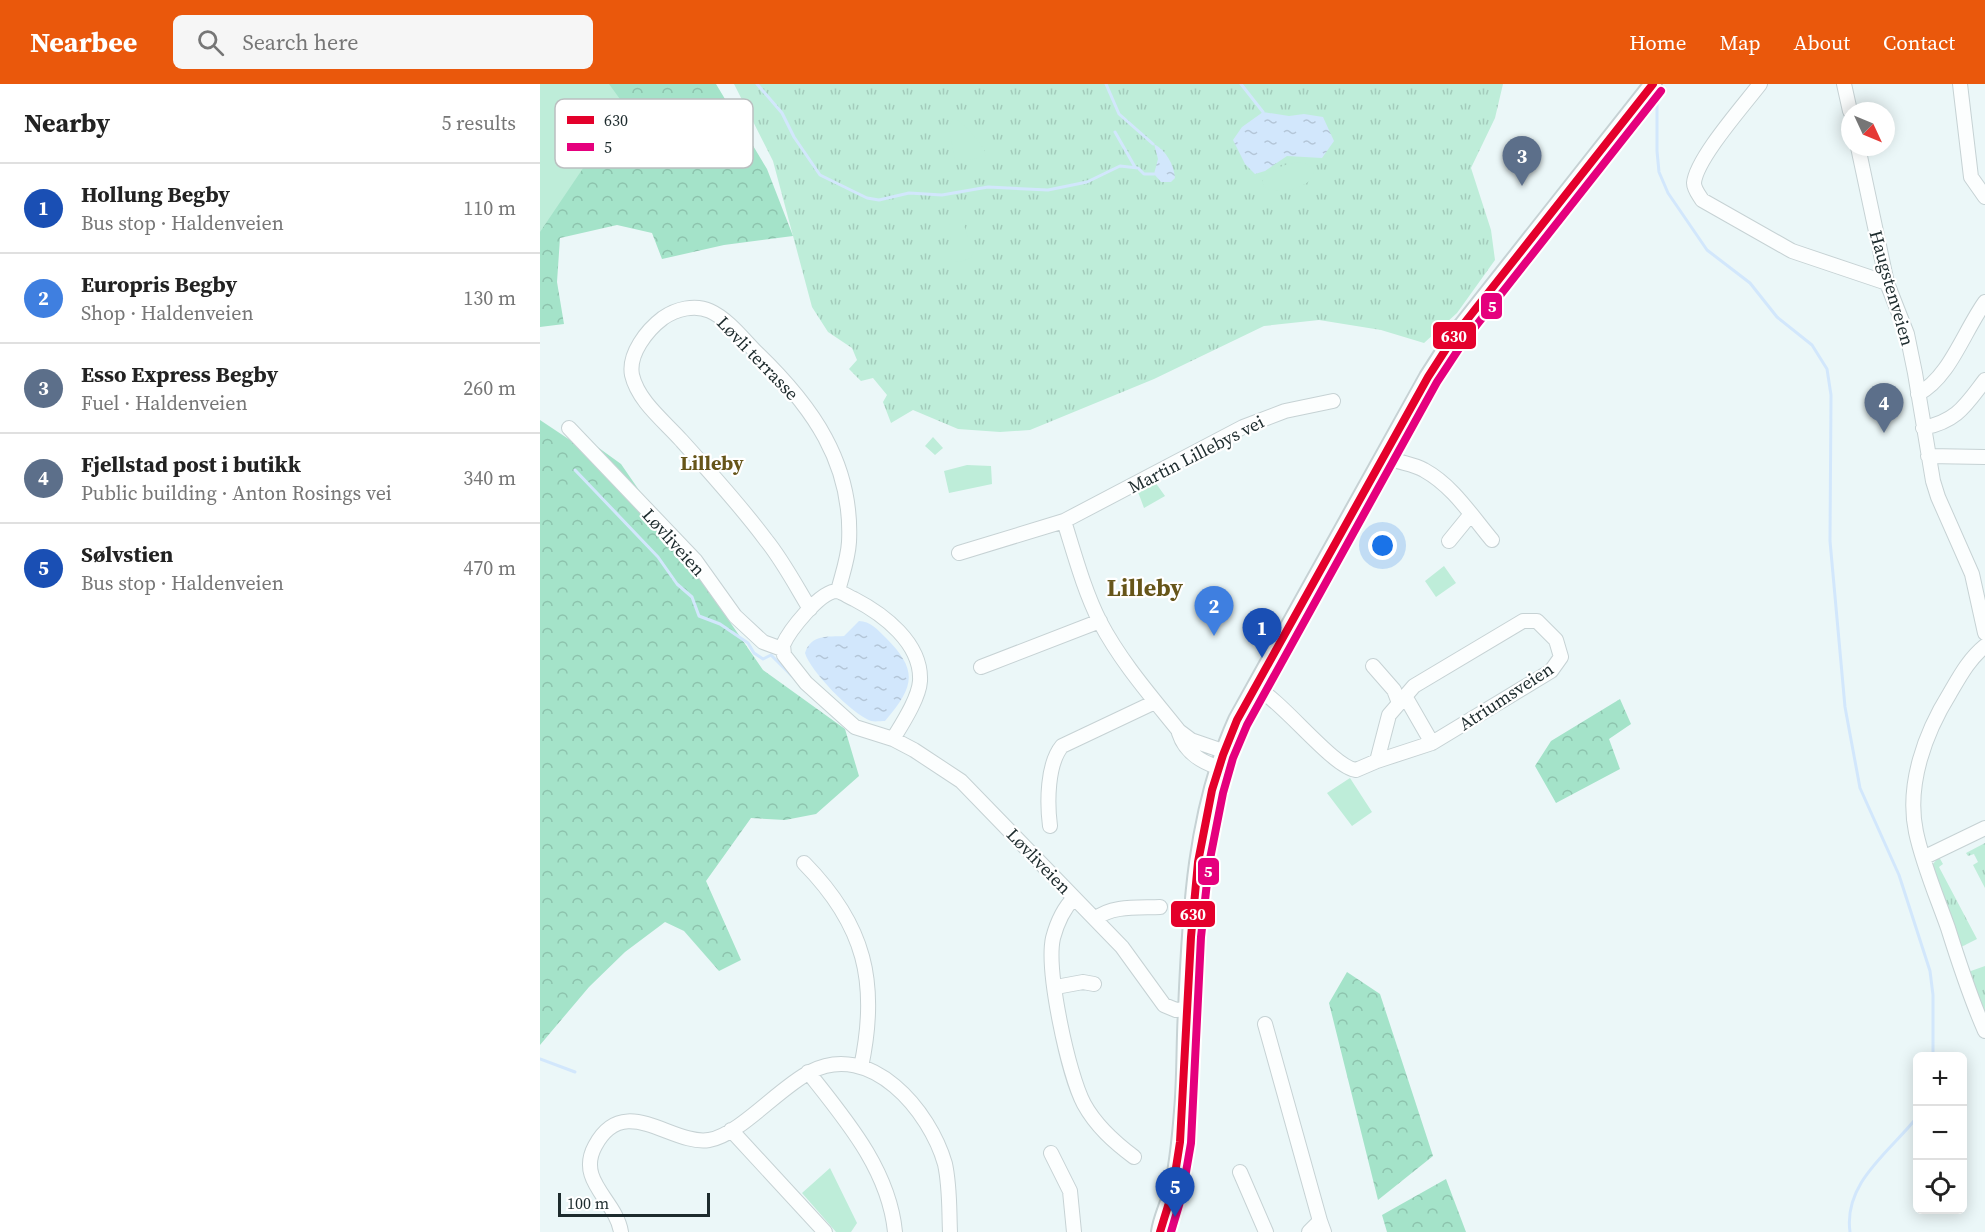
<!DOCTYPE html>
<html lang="en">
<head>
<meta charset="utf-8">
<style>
	:root { --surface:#fff; --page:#f6f6f6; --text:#222; --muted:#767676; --line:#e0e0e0; --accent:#ea580c }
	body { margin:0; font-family:"Source Serif 4",serif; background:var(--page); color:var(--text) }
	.controls { position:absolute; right:18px; bottom:18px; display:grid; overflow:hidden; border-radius:9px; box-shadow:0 3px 15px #0003 }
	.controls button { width:54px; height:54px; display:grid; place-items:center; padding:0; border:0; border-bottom:2px solid var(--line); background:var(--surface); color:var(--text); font:30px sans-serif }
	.compass { position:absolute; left:1301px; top:18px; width:54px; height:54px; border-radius:50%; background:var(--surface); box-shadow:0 3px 15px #0003; rotate:134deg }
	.scale { position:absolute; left:18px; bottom:15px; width:152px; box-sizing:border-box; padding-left:6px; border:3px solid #1d2b2d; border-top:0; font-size:16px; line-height:21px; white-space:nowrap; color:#1d2b2d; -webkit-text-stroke:4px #fff; paint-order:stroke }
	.you { position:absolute; left:843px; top:462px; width:21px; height:21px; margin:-15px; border:4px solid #fff; border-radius:50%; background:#1a73e8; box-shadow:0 0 0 9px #1a73e833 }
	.badge { display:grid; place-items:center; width:39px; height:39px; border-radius:50%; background:var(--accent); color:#fff; font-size:20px; font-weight:700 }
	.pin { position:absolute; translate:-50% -50px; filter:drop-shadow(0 2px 3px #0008) }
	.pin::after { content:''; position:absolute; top:32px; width:21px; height:18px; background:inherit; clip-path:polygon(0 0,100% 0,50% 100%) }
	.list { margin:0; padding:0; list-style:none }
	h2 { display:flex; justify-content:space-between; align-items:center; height:78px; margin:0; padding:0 24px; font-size:26px }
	h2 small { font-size:20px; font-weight:400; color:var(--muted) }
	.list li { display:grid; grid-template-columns:39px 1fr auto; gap:18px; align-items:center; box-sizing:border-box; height:90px; padding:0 24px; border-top:2px solid var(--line) }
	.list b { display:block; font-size:22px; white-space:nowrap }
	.list p { margin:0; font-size:20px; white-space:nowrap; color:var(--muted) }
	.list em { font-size:20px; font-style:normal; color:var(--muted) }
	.icon { flex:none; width:33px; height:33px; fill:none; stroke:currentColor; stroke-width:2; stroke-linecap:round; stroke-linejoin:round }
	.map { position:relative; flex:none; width:1445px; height:1148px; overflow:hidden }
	header { display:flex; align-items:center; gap:36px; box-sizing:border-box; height:84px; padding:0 30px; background:var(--accent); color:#fff }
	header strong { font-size:28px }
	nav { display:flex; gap:33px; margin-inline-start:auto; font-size:21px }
	.search { width:420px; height:54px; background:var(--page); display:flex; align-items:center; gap:15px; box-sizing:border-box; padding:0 21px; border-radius:9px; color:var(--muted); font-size:22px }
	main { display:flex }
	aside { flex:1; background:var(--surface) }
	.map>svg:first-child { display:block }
</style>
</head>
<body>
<header>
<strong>Nearbee</strong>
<div class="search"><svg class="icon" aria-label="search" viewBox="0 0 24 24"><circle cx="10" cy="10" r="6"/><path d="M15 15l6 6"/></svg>Search here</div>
<nav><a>Home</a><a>Map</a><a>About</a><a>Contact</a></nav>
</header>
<main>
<aside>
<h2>Nearby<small>5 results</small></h2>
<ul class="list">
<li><span class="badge" style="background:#1a4fb4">1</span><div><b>Hollung Begby</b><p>Bus stop · Haldenveien</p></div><em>110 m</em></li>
<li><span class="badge" style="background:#3f7fe0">2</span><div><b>Europris Begby</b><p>Shop · Haldenveien</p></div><em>130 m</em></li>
<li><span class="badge" style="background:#5c6f8a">3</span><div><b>Esso Express Begby</b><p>Fuel · Haldenveien</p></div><em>260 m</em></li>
<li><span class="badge" style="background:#5c6f8a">4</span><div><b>Fjellstad post i butikk</b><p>Public building · Anton Rosings vei</p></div><em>340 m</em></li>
<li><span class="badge" style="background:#1a4fb4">5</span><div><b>Sølvstien</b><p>Bus stop · Haldenveien</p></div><em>470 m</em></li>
</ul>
</aside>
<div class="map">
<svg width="1445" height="1148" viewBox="0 0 1445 1148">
	<defs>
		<pattern id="grass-tufts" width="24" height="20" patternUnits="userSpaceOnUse" patternTransform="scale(1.5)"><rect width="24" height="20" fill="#beedd9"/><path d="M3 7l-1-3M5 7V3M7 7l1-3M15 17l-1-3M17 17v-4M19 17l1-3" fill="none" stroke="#a3cbbb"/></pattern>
		<pattern id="forest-crowns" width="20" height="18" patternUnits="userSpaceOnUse" patternTransform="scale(1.5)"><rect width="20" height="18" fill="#a4e3c9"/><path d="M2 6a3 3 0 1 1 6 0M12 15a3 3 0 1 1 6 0" fill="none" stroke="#8dc3ad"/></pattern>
		<pattern id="water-ripples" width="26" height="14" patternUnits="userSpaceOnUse" patternTransform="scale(1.5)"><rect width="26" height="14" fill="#d2e7fc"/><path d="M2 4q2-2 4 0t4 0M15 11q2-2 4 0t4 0" fill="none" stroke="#b4c6d8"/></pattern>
	</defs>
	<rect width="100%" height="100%" fill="#ebf7f8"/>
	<path fill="url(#grass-tufts)" d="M194,0H963L955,34L931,84L951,146L955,176L917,229L884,259L841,246L779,236L724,242L614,295L490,346L460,348L418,345L373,326L351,339L343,318L347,311L333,294L321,297L309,285L317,276L312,264L288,248L272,223L233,77Z
		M1445,759V804L1433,781L1438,778L1434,770L1428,772L1426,769Z
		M1399,773L1403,780L1399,783L1437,855L1419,864L1392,781Z
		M1445,882V935L1428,888Z"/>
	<path fill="url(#forest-crowns)" d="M0,0H176L227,85L253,152L184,161L122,175L112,149L77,141L20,154L17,198L24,240L0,243Z
		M0,336L36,360L52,359L81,380L223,586L305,645L319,692L276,730L245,736L211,734L166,797L201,876L179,887L144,847L125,838L85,868L49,903L0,961Z
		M1080,615L1091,640L1069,655L1080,685L1016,719L995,682L1011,657Z
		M807,888L840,910L893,1072L838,1116L789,919Z
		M906,1095L926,1148H847L842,1131Z"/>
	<path fill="#beedd9" d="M0,0H69L85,22L0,148Z
		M415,35C422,37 447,65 446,71L421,79L415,76L409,44L412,36Z
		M763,78C794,92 747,116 724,103L722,97C730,85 749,78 763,78Z
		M416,130L422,134L427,151L436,162L431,174L420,178L412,177L407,166L411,153L408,134Z
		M393,353L403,364L395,371L385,362Z
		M427,381L451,382L452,400L409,409L404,387Z
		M615,398L625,412L604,424L598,408Z
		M904,482L916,499L896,513L885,497Z
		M810,694L832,728L812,742L787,709Z
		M290,1084L317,1139L311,1148H296L262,1109Z"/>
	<path fill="url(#water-ripples)" d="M723,28L749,32L764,30L783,33L794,57L782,74L747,72L725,87L715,90L705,80L693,56L702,43Z
		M614,60C626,66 634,81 635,94L631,98H621L614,90L618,75Z
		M319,537C330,537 338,546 346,554C379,587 374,603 345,637C341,637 335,638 331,637C312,630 270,587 265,569C271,550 288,553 304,552Z"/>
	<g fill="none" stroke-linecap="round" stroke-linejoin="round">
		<path stroke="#d2e7fc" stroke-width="3" d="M217,0L242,29L254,53L280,91L327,114L339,116L369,109L402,111L448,103L508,106L547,98L580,82L598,84L604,90H614
			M566,0L579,30L613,60
			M701,0L723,28
			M1117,15V67L1119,88L1128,109L1167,166L1210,199L1237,233L1272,261L1287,285L1291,311L1290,457L1305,623L1320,704L1359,791L1390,887L1393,911V972
			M575,48L595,83
			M35,386L118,473L137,500L152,513L159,532L180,540L208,559L214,569L223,575L231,571L252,592
			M0,975L35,988
			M1310,1148C1303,1098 1351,1067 1378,1032"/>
		<g stroke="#c6d2d4" stroke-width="16">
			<path id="minor" d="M1220,0C1204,21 1156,75 1154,99C1154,105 1159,111 1162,116L1252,167L1347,199
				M1304,0L1310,27
				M1420,0L1431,93L1445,113
				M1318,63L1347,199L1367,250L1375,289L1393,397L1398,413L1432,490L1445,549
				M1378,310C1410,293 1424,247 1445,218
				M29,344L155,476L195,532L223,558L242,565
				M1383,344C1417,337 1425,322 1445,296
				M845,372C857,379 872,379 884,386C913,402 931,431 952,456
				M1388,372L1445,373
				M524,437L703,343L745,327L793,317
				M909,457L931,430
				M419,469L524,437C535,472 544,506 560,538C581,578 611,612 639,647L651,656L683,667
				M270,525C256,502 243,477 226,456C200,421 170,388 141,356C124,337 98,317 92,291C88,270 107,246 123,234C136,225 155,220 170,227C188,235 204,256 217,269C272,322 313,379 309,458C308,475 302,491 298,507
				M1445,562C1429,575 1420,592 1410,609C1385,649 1366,701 1376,748C1383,781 1397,813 1408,844C1419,879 1430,913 1445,947
				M833,582L854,606L859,619
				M441,583L560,537
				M716,603C745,620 793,683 816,686L837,677L849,631L874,602L983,537H997L1016,556L1021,573L1011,587L892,659L837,677
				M865,612L892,659
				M639,649C645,668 660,677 677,683
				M353,655C362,640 379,614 380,597C382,559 343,530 314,515C309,513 302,508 297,507C280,507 249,547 243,561L244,571L266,599L315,643L353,655L374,666L421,697L582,863L624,921L636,926L647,925
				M510,742C507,719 507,680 522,662L615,618
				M1385,773L1445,744
				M264,779C325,841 339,899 321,983
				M534,814C523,825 517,839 513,854C506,886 528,990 544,1020C556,1042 574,1058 594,1073
				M555,835C572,821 599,824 620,823
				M516,903L543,898L554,900
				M725,940L780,1137
				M268,988C306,1036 349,1086 355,1148
				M191,1046L285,1148
				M511,1069L530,1107L534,1148
				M700,1088L726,1148
				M81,1148C76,1116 36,1097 55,1062C84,1007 132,1062 169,1056C198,1052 240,1003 270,988C331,956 390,1027 405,1080C410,1103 409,1125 410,1148
				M769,1148L780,1137L784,1148"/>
		</g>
		<g stroke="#c6d2d4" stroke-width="20">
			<path id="major" d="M620,1148C622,1134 628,1123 632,1109C638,1083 641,1054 643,1027C646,994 645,960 647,927C651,828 656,727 697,636L888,293L915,251L1113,0"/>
		</g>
		<use href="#minor" stroke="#fcfefe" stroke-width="14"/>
		<use href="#major" stroke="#fcfefe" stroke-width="16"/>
		<g stroke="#fff" stroke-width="12">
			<path id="bus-1" d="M620,1148L632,1109L640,1058L651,853L658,778L672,706L683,671L697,636L888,293L915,251L1113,0"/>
		</g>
		<g stroke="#fff" stroke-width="12">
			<path id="bus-2" d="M631,1148L642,1111L651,1059L661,853L669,780L683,709L693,674L707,641L897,298L924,257L1121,7"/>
		</g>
		<use href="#bus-1" stroke="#e4002b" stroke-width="8"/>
		<use href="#bus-2" stroke="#e5007d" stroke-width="8"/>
	</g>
	<g text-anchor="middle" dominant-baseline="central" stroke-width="4.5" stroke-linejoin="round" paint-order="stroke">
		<g font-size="18" fill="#1d2b2d" stroke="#fff">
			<text transform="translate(1352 204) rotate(74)">Haugstenveien</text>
			<text transform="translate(218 274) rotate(46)">Løvli terrasse</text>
			<text transform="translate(656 370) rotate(-27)">Martin Lillebys vei</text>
			<text transform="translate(134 458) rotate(48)">Løvliveien</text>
			<text transform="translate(966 612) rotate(-33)">Atriumsveien</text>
			<text transform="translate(499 777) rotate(46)">Løvliveien</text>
		</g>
		<g font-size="20" font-weight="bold" fill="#665519" stroke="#fff">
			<text x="172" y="379">Lilleby</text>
		</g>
		<g font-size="24" font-weight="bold" fill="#665519" stroke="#fff">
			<text x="605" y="503">Lilleby</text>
		</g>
	</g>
	<rect x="15" y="15" width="198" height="69" rx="9" fill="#fff" stroke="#bbbfc0" stroke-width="1.5"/>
	<rect x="27" y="32" width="27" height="8" fill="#e4002b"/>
	<rect x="27" y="59" width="27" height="8" fill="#e5007d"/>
	<g font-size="16" fill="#1d2b2d">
		<text x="64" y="42">630</text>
		<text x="64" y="69">5</text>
	</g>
	<g stroke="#fff" stroke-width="2">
		<rect x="940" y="208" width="23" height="28" rx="6" fill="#e5007d"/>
		<rect x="892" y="237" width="45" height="29" rx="6" fill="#e4002b"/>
		<rect x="657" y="773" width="23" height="29" rx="6" fill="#e5007d"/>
		<rect x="630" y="816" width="46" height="28" rx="6" fill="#e4002b"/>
	</g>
	<g font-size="16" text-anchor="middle" font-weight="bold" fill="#fff">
		<text x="952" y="228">5</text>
		<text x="914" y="258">630</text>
		<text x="668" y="793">5</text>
		<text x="653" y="836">630</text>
	</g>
</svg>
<div class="controls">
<button>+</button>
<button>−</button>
<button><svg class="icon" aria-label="locate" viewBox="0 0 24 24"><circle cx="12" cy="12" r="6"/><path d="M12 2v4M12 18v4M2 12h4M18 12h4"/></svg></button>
</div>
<svg class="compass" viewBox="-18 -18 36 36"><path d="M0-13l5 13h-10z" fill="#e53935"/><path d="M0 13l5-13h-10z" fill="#767676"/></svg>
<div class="scale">100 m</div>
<div class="you"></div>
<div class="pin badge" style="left:722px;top:574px;background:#1a4fb4">1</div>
<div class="pin badge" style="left:674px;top:552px;background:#3f7fe0">2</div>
<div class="pin badge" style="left:982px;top:102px;background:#5c6f8a">3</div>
<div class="pin badge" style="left:1344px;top:349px;background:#5c6f8a">4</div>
<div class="pin badge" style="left:635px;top:1133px;background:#1a4fb4">5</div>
</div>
</main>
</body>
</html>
